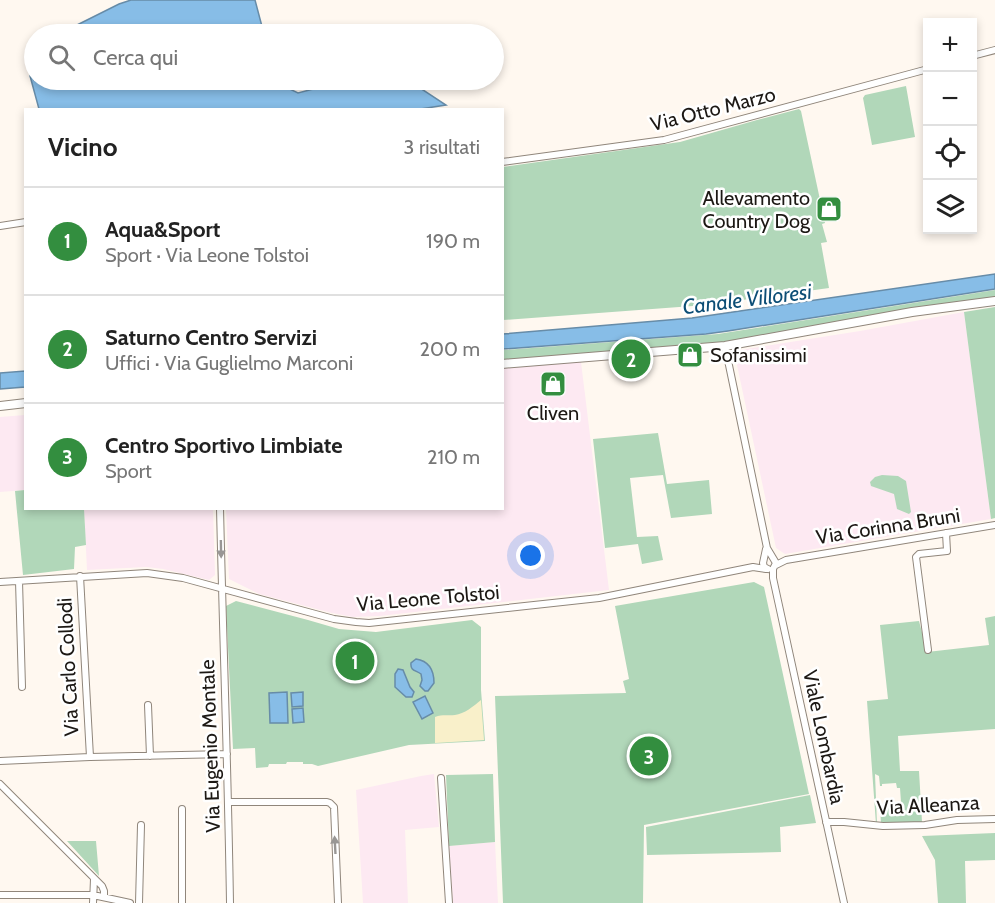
<!DOCTYPE html>
<html lang="it">
<head>
<meta charset="utf-8">
<style>
	:root { --surface:#fff; --page:#f6f6f6; --text:#222; --muted:#767676; --line:#e0e0e0; --accent:#338e3f }
	body { margin:0; font-family:Cabin,sans-serif; background:var(--page); color:var(--text) }
	.controls { position:absolute; right:18px; top:18px; display:grid; overflow:hidden; border-radius:0px; box-shadow:0 3px 9px #0003 }
	.controls button { width:54px; height:54px; display:grid; place-items:center; padding:0; border:0; border-bottom:2px solid var(--line); background:var(--surface); color:var(--text); font:30px sans-serif }
	.you { position:absolute; left:531px; top:556px; width:21px; height:21px; margin:-15px; border:4px solid #fff; border-radius:50%; background:#1a73e8; box-shadow:0 0 0 9px #1a73e833 }
	.badge { display:grid; place-items:center; width:39px; height:39px; border-radius:50%; background:var(--accent); color:#fff; font-size:20px; font-weight:700 }
	.pin { position:absolute; translate:-50% -50%; border:3px solid #fff; box-shadow:0 2px 6px #0006 }
	.list { margin:0; padding:0; list-style:none }
	h2 { display:flex; justify-content:space-between; align-items:center; height:78px; margin:0; padding:0 24px; font-size:26px }
	h2 small { font-size:20px; font-weight:400; color:var(--muted) }
	.list li { display:grid; grid-template-columns:39px 1fr auto; gap:18px; align-items:center; box-sizing:border-box; height:108px; padding:0 24px; border-top:2px solid var(--line) }
	.list b { display:block; font-size:22px; white-space:nowrap }
	.list p { margin:0; font-size:20px; white-space:nowrap; color:var(--muted) }
	.list em { font-size:20px; font-style:normal; color:var(--muted) }
	.icon { flex:none; width:33px; height:33px; fill:none; stroke:currentColor; stroke-width:2; stroke-linecap:round; stroke-linejoin:round }
	.map { position:relative; flex:none; width:995px; height:903px; overflow:hidden }
	.search { position:absolute; background:var(--surface); box-shadow:0 3px 9px #0003; left:24px; top:24px; width:480px; height:66px; display:flex; align-items:center; gap:15px; box-sizing:border-box; padding:0 21px; border-radius:33px; color:var(--muted); font-size:22px }
	.panel { position:absolute; background:var(--surface); box-shadow:0 3px 9px #0003; left:24px; top:108px; width:480px; height:402px; border-radius:0px }
	.map>svg:first-child { display:block }
</style>
</head>
<body>
<div class="map">
<svg width="995" height="903" viewBox="0 0 995 903">
	<rect width="100%" height="100%" fill="#fff8f0"/>
	<path fill="#fde9f2" d="M964,312L991,519L785,554L776,548L734,351L860,331Z
		M581,362L609,590L380,616L353,617L332,613L259,594L229,579L226,509L502,508L503,368Z
		M25,415V490L0,492V417Z
		M84,509H213L215,575L209,580L163,569L146,567L87,570Z
		M434,774L439,827L405,830L408,903H363L356,790L421,776Z
		M495,842L498,903H453L449,846Z"/>
	<path fill="#b1d7b9" d="M906,86L915,137L872,145L863,98L865,95Z
		M799,109L801,111L825,223L822,224L827,242L821,243L829,288L706,305L503,320V167L680,142L757,120Z
		M995,290V299L862,318L733,341L503,361V350L718,334Z
		M995,307V518L991,519L964,312Z
		M658,433L667,484L709,480L712,514L671,518L663,475L630,478L637,537L658,536L663,560L642,564L638,544L605,548L593,439Z
		M882,475L898,476L906,481L911,512L909,514L897,509L894,494L871,486L870,482L875,477Z
		M25,490L26,508L84,509L86,545L75,547L74,569L23,575L15,491Z
		M754,582L764,587L809,794L644,825L643,903H503L495,696L626,693L623,681L629,679L615,606Z
		M236,601L308,620L339,629L376,632L472,620L481,627V690L485,741L409,745L318,766L312,764H303V762H287L286,764H269L268,767L256,768L255,748L233,749L226,606Z
		M995,616V729L898,736L900,771H919L922,822L881,824L880,806H884V808L898,807V803L901,802L900,788H897L896,783L882,784V786H880L879,776L875,774L877,824H876L867,701L888,699L880,625L919,621L927,652L989,645L985,618Z
		M493,774L495,842L449,846L446,775Z
		M810,795L816,823L780,827L781,852L647,855L646,827Z
		M995,833V860L965,861L966,903H938L935,860L922,836Z
		M67,841H96L99,876Z"/>
	<path fill="#f9f0ca" d="M481,700L484,740L435,743V717C443,714 448,716 455,715C464,714 474,706 481,700Z"/>
	<path fill="#87bde7" stroke="#678ca8" stroke-width="1.5" d="M131,0H255L264,34H59L119,4Z
		M34,46V80H276L277,83L298,93L321,87L386,80H408L446,105L414,110L39,109L30,76L32,48Z
		M995,274V289L728,331L706,334L503,349V334L692,318Z
		M25,371V387L0,389V373Z
		M416,659C429,661 434,670 434,683L428,691H425L420,686L422,680L421,674C416,670 410,671 411,663Z
		M398,669L403,670L410,687L414,692L412,697H406L395,687V674Z
		M287,692L288,723H270L269,693Z
		M303,692V706L292,707L291,693Z
		M425,696L433,713L422,719L413,702Z
		M303,708L304,722L293,723L292,709Z"/>
	<g fill="none" stroke-linecap="round" stroke-linejoin="round">
		<g stroke="#90867b" stroke-width="8">
			<path id="minor" d="M972,56L995,50
				M502,162L664,140L928,69
				M0,226L26,222
				M725,346L767,548L776,563L773,569V578L844,903
				M220,508C223,640 228,771 230,903
				M766,549L763,563L764,567L768,569
				M776,565L786,560L995,525
				M80,576L90,757
				M19,581L22,687
				M0,582L147,573L183,578L334,619L356,622L369,623L599,598L753,567L766,569
				M928,650L916,557L919,554L947,551L946,533
				M148,705L150,756
				M0,761L90,757L227,754
				M441,778L449,903
				M0,784L102,886L104,891V897
				M229,802H327L330,803L334,807L338,903
				M826,822H844L883,826L925,825L957,820L995,819
				M0,895H93L130,903
				M93,903L94,879
				M139,903L141,825
				M182,903V809"/>
		</g>
		<g stroke="#90867b" stroke-width="10">
			<path id="tertiary" d="M502,364L725,346L912,312L995,301
				M0,406L26,403"/>
		</g>
		<use href="#minor" stroke="#fff" stroke-width="6"/>
		<use href="#tertiary" stroke="#fff" stroke-width="8"/>
	</g>
	<defs><path id="oneway-solid" d="M-6-.8H1V-3.2L6.5 0L1 3.2V.8H-6Z" transform="scale(1.5)"/></defs>
	<g fill="#999795">
		<use href="#oneway-solid" transform="translate(221 549) rotate(89)"/>
		<use href="#oneway-solid" transform="translate(335 845) rotate(-93)"/>
	</g>
	<defs>
		<g id="shop-square" transform="scale(1.35)"><rect x="-9" y="-9" width="18" height="18" rx="4" fill="#338e3f" stroke="#fff"/><path d="M-5-2.5h2.3a2.7 3.5 0 0 1 5.4 0H5L5.5 6h-11ZM-1.5-2.5h3a1.5 2.3 0 0 0-3 0Z" fill="#fff"/></g>
	</defs>
	<g fill-rule="evenodd">
		<use href="#shop-square" x="829" y="209"/>
		<use href="#shop-square" x="690" y="355"/>
		<use href="#shop-square" x="553" y="384"/>
	</g>
	<g text-anchor="middle" dominant-baseline="central" stroke-width="5" stroke-linejoin="round" paint-order="stroke">
		<g font-size="20" fill="#1c1814" stroke="#fff">
			<text transform="translate(713 109) rotate(-14)">Via Otto Marzo</text>
			<text transform="translate(888 526) rotate(-9)">Via Corinna Bruni</text>
			<text transform="translate(428 598) rotate(-5)">Via Leone Tolstoi</text>
			<text transform="translate(68 667) rotate(-93)">Via Carlo Collodi</text>
			<text transform="translate(824 737) rotate(78)">Viale Lombardia</text>
			<text transform="translate(210 746) rotate(-92)">Via Eugenio Montale</text>
			<text transform="translate(928 805) rotate(-3)">Via Alleanza</text>
		</g>
		<g font-size="20" fill="#1c1814" stroke="#fff" text-anchor="end">
			<text x="810" y="198">Allevamento<tspan x="810" dy="23">Country Dog</tspan></text>
			<text x="710" y="355" text-anchor="start">Sofanissimi</text>
			<text x="553" y="413" text-anchor="middle">Cliven</text>
		</g>
		<g font-size="21" font-style="italic" fill="#0c4d75" stroke="#fff">
			<text transform="translate(747 299) rotate(-7)">Canale Villoresi</text>
		</g>
	</g>
</svg>
<div class="controls">
<button>+</button>
<button>−</button>
<button><svg class="icon" aria-label="locate" viewBox="0 0 24 24"><circle cx="12" cy="12" r="6"/><path d="M12 2v4M12 18v4M2 12h4M18 12h4"/></svg></button>
<button><svg class="icon" aria-label="layers" viewBox="0 0 24 24"><path d="M12 4l9 5-9 5-9-5zM3 14l9 5 9-5"/></svg></button>
</div>
<div class="you"></div>
<div class="pin badge" style="left:355px;top:661px">1</div>
<div class="pin badge" style="left:631px;top:359px">2</div>
<div class="pin badge" style="left:649px;top:756px">3</div>
<div class="search"><svg class="icon" aria-label="search" viewBox="0 0 24 24"><circle cx="10" cy="10" r="6"/><path d="M15 15l6 6"/></svg>Cerca qui</div>
<section class="panel">
<h2>Vicino<small>3 risultati</small></h2>
<ul class="list">
<li><span class="badge">1</span><div><b>Aqua&amp;Sport</b><p>Sport · Via Leone Tolstoi</p></div><em>190 m</em></li>
<li><span class="badge">2</span><div><b>Saturno Centro Servizi</b><p>Uffici · Via Guglielmo Marconi</p></div><em>200 m</em></li>
<li><span class="badge">3</span><div><b>Centro Sportivo Limbiate</b><p>Sport</p></div><em>210 m</em></li>
</ul>
</section>
</div>
</body>
</html>
